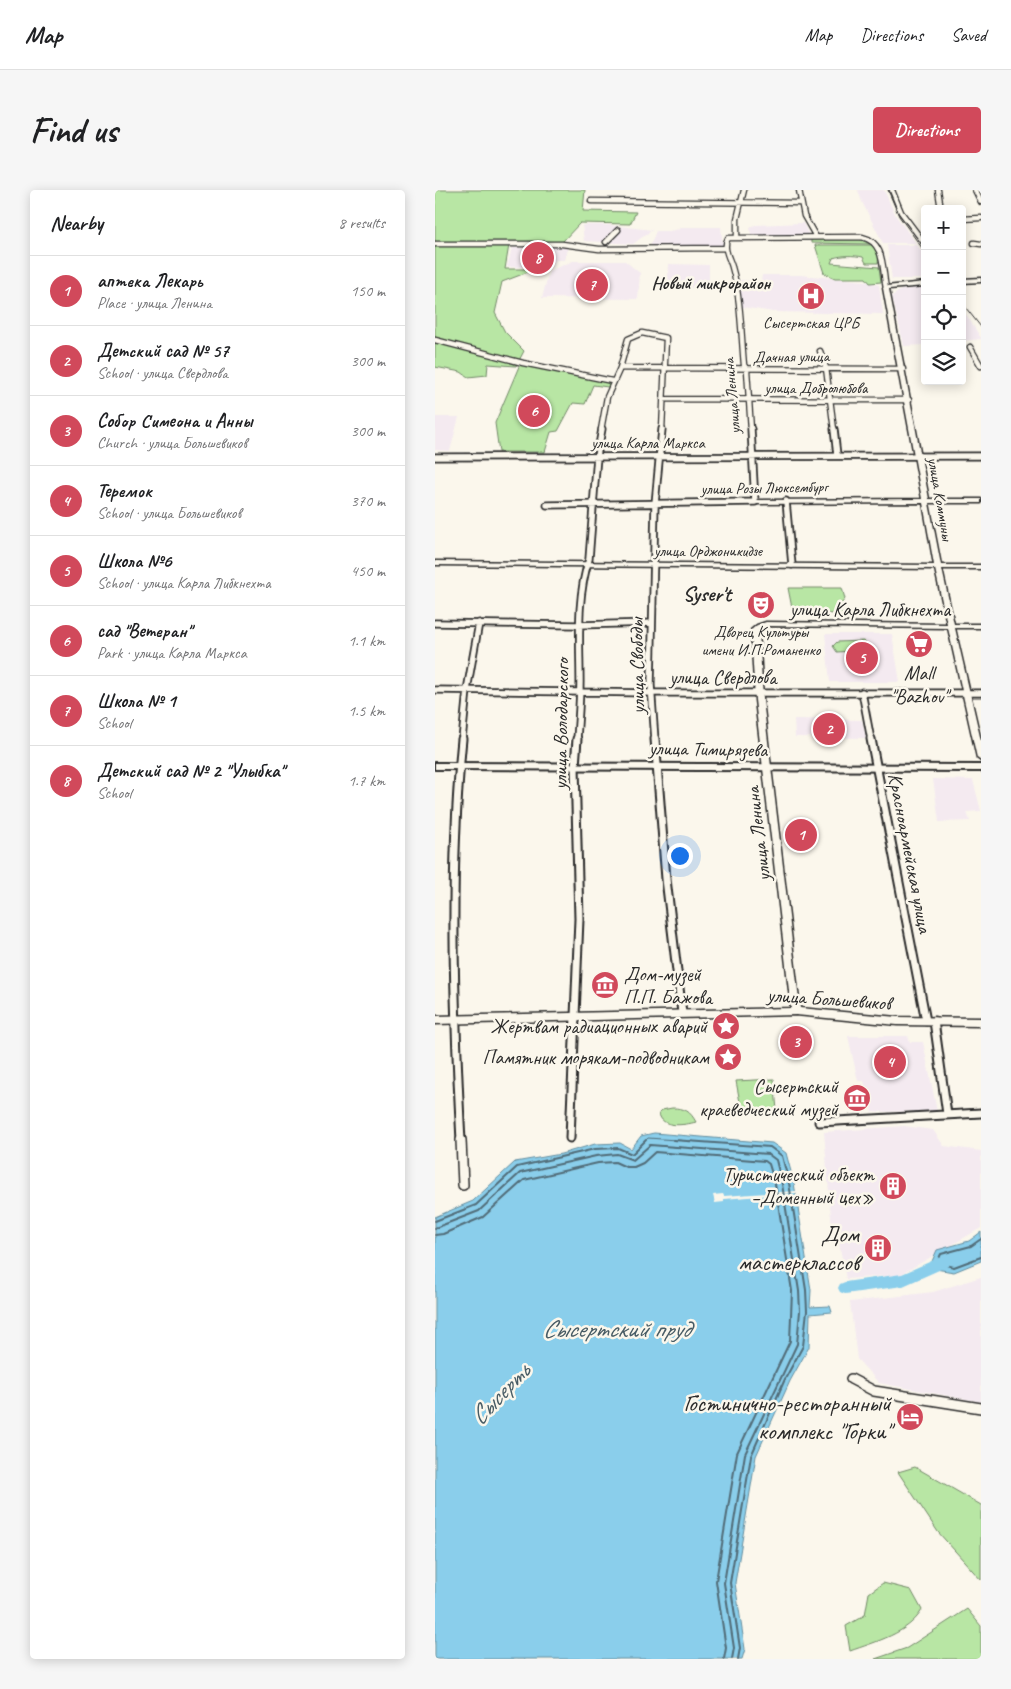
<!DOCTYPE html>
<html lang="en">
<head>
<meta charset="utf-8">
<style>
	:root { --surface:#fff; --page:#f6f6f6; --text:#202124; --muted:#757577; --line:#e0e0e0; --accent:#d1495b }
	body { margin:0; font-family:Caveat,sans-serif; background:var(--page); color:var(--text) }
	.controls { position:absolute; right:15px; top:15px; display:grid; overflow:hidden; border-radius:5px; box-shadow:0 2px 12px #0003 }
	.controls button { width:45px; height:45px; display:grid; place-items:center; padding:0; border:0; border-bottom:1px solid var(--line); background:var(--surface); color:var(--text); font:25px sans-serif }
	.you { position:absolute; left:244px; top:665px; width:18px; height:18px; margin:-12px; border:4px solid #fff; border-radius:50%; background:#1a73e8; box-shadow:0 0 0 8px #1a73e833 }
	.badge { display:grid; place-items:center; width:32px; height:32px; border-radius:50%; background:var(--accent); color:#fff; font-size:16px; font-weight:700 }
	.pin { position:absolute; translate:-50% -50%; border:2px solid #fff; box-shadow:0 1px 5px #0006 }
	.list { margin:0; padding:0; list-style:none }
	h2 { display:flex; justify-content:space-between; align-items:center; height:65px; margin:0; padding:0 20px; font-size:21px }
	h2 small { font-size:16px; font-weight:400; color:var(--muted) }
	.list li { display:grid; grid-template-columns:32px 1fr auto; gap:15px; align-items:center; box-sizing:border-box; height:70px; padding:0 20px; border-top:1px solid var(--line) }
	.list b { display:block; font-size:19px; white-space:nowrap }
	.list p { margin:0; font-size:16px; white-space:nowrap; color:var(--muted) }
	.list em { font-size:16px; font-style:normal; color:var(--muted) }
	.icon { flex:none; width:28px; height:28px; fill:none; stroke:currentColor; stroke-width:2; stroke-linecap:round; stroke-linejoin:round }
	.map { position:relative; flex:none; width:546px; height:1469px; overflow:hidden; border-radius:5px }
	header { display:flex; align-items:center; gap:30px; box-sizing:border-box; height:70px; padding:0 25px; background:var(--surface); border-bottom:1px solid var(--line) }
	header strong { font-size:24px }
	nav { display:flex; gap:28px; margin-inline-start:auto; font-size:18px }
	.intro { display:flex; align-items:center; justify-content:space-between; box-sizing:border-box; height:120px; padding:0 30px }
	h1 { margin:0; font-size:35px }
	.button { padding:12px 22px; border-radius:5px; background:var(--accent); color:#fff; font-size:18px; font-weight:700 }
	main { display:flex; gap:30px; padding:0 30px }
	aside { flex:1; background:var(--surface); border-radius:5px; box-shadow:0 2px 12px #0003 }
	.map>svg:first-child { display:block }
</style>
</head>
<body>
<header>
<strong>Map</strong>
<nav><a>Map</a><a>Directions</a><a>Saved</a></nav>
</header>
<div class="intro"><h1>Find us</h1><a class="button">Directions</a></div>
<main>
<aside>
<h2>Nearby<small>8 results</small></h2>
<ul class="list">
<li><span class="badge">1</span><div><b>аптека Лекарь</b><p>Place · улица Ленина</p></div><em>150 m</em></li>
<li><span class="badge">2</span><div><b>Детский сад № 57</b><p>School · улица Свердлова</p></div><em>300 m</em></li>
<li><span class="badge">3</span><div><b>Собор Симеона и Анны</b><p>Church · улица Большевиков</p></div><em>300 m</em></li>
<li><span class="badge">4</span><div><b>Теремок</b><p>School · улица Большевиков</p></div><em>370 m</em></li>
<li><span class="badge">5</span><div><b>Школа №6</b><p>School · улица Карла Либкнехта</p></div><em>450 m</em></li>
<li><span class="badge">6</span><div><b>сад &quot;Ветеран&quot;</b><p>Park · улица Карла Маркса</p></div><em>1.1 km</em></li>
<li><span class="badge">7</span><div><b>Школа № 1</b><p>School</p></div><em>1.5 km</em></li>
<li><span class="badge">8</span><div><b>Детский сад № 2 &quot;Улыбка&quot;</b><p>School</p></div><em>1.7 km</em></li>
</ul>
</aside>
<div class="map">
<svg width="546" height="1469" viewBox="0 0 546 1469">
	<rect width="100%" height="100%" fill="#fbf7ec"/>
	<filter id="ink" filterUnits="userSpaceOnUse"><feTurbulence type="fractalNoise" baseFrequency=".02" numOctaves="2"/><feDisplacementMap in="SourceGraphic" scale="10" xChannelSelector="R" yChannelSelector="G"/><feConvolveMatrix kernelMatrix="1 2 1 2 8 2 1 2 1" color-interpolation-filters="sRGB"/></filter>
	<g filter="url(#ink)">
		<path fill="#f4eaf0" d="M423,0H449L461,26L481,53H448L427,12Z
			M368,33L374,45H316L315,37L320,35Z
			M147,35H175L217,40L198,54L149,51Z
			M246,37H286L288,57L215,56L221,41H234L245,39Z
			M452,55H482L490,66V89H457Z
			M133,57L129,70H120L116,77H72L77,58Z
			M138,71H190L205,83L203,109L107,108L114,81Z
			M234,74L274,75V98L232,97Z
			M327,85H365L431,91L444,95L448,124L338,122L307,117L305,90L326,91Z
			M490,97V155L469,156L457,106L466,100Z
			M527,118L546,148V149L527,151Z
			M0,227H24L15,261L0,260Z
			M390,444H457L465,492H395Z
			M359,529L427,530L431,548L360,547Z
			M498,589L538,590L546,621L532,622L535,631L504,632Z
			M413,846H473L475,852H488L502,921L437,922L429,891H423Z
			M469,936L498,940L509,956L546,961V1038L465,1085L411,1089L403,1048L397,1040L389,942Z
			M546,1087V1212L444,1193L422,1169L415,1112L498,1102Z"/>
		<path fill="#b8e6a4" stroke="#728868" d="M0,0H150L148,21L201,22L195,34L145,33L127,52L74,55L70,79H101L67,92L60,123L70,142L89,161L81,176L53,174L52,185L33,187L26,182L0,177Z
			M376,49H424L435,54L376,53Z
			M380,55H440L444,63L443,73H431L428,67C418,65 408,65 398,68L396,73L444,77L446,92L435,93L431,88H400L389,83Z
			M85,174L174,193L173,197L158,195L150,214L138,213L123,241L116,242L110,262H64L60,233Z
			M353,398H407L410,409L406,414L407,424L358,423Z
			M428,451L433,455V460L402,462L398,456L402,452Z
			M339,889L342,920L307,923L301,891Z
			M237,918C250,918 255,921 261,932C250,935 226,939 224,923L227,920Z
			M480,1277L546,1315V1390L503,1342L463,1282Z
			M448,1393L476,1400L487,1420C474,1443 440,1452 415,1461L411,1436L430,1425L434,1403Z
			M532,1419L546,1436V1469H440L472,1458Z"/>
		<path fill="#8aceeb" stroke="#648d9e" d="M219,943L337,953L351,963L359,993L376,1100L375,1117L395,1116L397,1122L375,1124L374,1157L355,1191L321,1266L300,1393L310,1459L307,1469H0V1027L38,1011L80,972L126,964L160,954L185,953L196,959L206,946Z
			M546,1042V1071L519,1082L494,1078L502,1060L534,1051Z"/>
		<path fill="#fbf7ec" d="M361,1001L362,1003L289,1009V1012L280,1013L278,1005L288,1004L289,1006Z"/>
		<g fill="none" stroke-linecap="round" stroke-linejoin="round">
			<path stroke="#516c78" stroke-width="1" d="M210,951L213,948L255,951"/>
			<path stroke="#516c78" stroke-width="2" d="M238,950L335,957L347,966L354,993L371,1100L372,1121L368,1156L350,1189L316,1266L295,1393L305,1458L303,1469
				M0,1031L41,1015L82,977L160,959L183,958L197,964L211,950
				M0,1038L44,1021L85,983L161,966L182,964L198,970L215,955L333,964L341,970L347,994L364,1101L365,1121L362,1154L310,1264L289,1393L299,1458L297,1469
				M0,1045L8,1044L48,1027L89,990L163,973L180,972L191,977H199L208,973L220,962L330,971L334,974L340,994L357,1101L355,1151L302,1263L281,1391L291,1458L289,1469
				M546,1049L536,1056L506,1064L502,1073L519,1077L546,1067"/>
			<path fill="#8aceeb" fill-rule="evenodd" d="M508,1066L513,1068L515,1072L513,1076L468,1096L410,1104L405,1102L403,1098L405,1094L410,1092L467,1084Z"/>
			<g stroke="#2b2b2b" stroke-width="7">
				<path id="minor-far3" d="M364,0L369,26L381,47
					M457,0L466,22L490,54
					M503,0L506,19
					M540,0L546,12
					M156,11L365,13
					M527,29L546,28
					M302,47V29L309,0
					M171,52L183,40
					M539,53L546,54
					M0,54H127L164,59L291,58
					M0,150L88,173L177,191
					M535,157L546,176
					M385,161L391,178L399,240
					M185,178L468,179
					M228,209L474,210
					M166,240L172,207L185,178L193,149L207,143L231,148L227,240
					M316,240L312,180L309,175C306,143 306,108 297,77C295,69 287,58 293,48L427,47C450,52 447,78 451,98"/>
			</g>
			<g stroke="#2b2b2b" stroke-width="9">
				<path id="minor-far2" d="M399,239L402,265
					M0,267L546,266
					M351,311L357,375
					M112,315L320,312L316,239
					M0,433L143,435L217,433
					M0,500L218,503H546
					M427,502L436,550
					M27,550L32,500L44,433
					M142,550C143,531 145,511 145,492C145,451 141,409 154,369L162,266L167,239
					M220,550L216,495L220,314L227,239"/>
			</g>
			<g stroke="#2b2b2b" stroke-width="11">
				<path id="minor-far1" d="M220,549L231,689L247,823
					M436,549L491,831
					M499,831L512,924
					M384,932L546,923
					M135,948L144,729L140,576L142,549
					M26,951C19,817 14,683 27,549"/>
			</g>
			<g stroke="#2b2b2b" stroke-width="12">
				<path id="minor" d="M26,950L28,995
					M416,1189L439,1201L546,1218"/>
			</g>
			<g stroke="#2b2b2b" stroke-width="3">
				<path id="tertiary" d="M546,88V92L527,93V89Z
					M490,92V96L454,99L494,309H546V313H494L506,375H546V379H507L519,434H546V438H520L546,551V571L542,568L513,438L331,436L326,437L324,440L328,510L365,818L462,827L546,828V836L462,835L361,825L0,834V826L356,818L320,510L316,440L322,435L331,432L512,434L500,379L0,375V371L499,375L488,313L320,314L317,312L320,310L487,309L448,98L451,96Z"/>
			</g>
			<g stroke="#2b2b2b" stroke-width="4">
				<path id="secondary" d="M0,573L546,575V581L0,579Z"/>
			</g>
			<use href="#minor-far3" stroke="#fbf7ec" stroke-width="4.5"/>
			<use href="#minor-far2" stroke="#fbf7ec" stroke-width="5.5"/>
			<use href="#minor-far1" stroke="#fbf7ec" stroke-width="7"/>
			<use href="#minor" stroke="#fbf7ec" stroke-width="9"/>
			<use href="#tertiary" fill="#fbf7ec" fill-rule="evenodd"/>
			<use href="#secondary" fill="#fbf7ec" fill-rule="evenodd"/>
			<path stroke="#2b2b2b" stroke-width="1" d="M453,0L464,26L490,62
				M527,113L546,137"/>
		</g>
	</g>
	<defs>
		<g id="hospital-disc" transform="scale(1.4375)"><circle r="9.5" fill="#d1495b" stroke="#fbf7ec"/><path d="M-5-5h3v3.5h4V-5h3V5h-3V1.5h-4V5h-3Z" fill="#fff"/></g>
		<g id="theatre-disc" transform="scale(1.4375)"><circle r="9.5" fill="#d1495b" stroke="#fbf7ec"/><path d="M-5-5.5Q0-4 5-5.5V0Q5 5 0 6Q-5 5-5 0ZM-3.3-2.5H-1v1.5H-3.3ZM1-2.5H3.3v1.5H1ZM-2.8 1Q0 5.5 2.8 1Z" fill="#fff"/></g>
		<g id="supermarket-disc" transform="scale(1.4375)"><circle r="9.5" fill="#d1495b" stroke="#fbf7ec"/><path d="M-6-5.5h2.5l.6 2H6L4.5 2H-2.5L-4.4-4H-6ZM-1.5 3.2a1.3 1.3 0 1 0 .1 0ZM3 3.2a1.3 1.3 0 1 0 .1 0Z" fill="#fff"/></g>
		<g id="museum-disc" transform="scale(1.4375)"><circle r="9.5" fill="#d1495b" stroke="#fbf7ec"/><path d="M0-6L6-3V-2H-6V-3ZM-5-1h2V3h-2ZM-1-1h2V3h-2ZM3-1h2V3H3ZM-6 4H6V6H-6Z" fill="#fff"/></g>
		<g id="sight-disc" transform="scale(1.4375)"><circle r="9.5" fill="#d1495b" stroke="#fbf7ec"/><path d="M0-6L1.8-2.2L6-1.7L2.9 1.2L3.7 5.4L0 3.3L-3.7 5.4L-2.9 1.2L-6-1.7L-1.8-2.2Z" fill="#fff"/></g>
		<g id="building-disc" transform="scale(1.4375)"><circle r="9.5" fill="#d1495b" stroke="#fbf7ec"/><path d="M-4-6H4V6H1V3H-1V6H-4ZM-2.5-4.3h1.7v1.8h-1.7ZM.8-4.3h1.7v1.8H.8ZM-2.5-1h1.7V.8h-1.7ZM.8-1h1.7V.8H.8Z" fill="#fff"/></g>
		<g id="hotel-disc" transform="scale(1.4375)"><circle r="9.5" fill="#d1495b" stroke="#fbf7ec"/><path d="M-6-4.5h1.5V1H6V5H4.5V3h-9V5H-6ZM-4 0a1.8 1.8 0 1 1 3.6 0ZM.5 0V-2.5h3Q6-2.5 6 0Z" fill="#fff"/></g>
	</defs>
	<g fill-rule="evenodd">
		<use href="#hospital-disc" x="376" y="106"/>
		<use href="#theatre-disc" x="326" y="415"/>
		<use href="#supermarket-disc" x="484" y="454"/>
		<use href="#museum-disc" x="170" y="795"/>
		<use href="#sight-disc" x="291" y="836"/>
		<use href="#sight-disc" x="293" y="867"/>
		<use href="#museum-disc" x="422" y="908"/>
		<use href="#building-disc" x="458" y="996"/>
		<use href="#building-disc" x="443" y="1058"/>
		<use href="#hotel-disc" x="475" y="1227"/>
	</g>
	<g text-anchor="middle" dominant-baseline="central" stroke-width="5" stroke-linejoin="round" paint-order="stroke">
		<g font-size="16" fill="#2b2b2b" stroke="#fbf7ec">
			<text x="376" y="133">Сысертская ЦРБ</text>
			<text x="326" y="442">Дворец Культуры<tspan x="326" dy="18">имени И.П.Романенко</tspan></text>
		</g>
		<g font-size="16" fill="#2b2b2b" stroke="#fbf7ec">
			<text transform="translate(356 167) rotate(-1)">Дачная улица</text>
			<text x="381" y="198">улица Добролюбова</text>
			<text transform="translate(297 206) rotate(-95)">улица Ленина</text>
			<text x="213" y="253">улица Карла Маркса</text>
			<text transform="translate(329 298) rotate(-1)">улица Розы Люксембург</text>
			<text transform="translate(505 309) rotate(80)">улица Коммуны</text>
			<text x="273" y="361">улица Орджоникидзе</text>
		</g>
		<g font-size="18" font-weight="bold" fill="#2b2b2b" stroke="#fbf7ec">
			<text x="276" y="93">Новый микрорайон</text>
		</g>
		<g font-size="20" fill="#2b2b2b" stroke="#fbf7ec">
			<text x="435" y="419">улица Карла Либкнехта</text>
			<text transform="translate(202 476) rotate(-91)">улица Свободы</text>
			<text x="288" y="487">улица Свердлова</text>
			<text transform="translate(126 534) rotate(-89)">улица Володарского</text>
			<text transform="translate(273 559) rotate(1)">улица Тимирязева</text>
			<text transform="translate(323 644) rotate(-97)">улица Ленина</text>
			<text transform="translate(475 663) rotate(79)">Красноармейская улица</text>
			<text transform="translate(394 809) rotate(4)">улица Большевиков</text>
		</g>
		<g font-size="20" fill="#2b2b2b" stroke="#fbf7ec" text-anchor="end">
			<text x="484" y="483" text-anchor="middle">Mall<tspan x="484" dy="23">"Bazhov"</tspan></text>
			<text x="189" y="784" text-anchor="start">Дом-музей<tspan x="189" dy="23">П.П. Бажова</tspan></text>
			<text x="272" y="836">Жертвам радиационных аварий</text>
			<text x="274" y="867">Памятник морякам-подводникам</text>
			<text x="403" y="896">Сысертский<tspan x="403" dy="23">краеведческий музей</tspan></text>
			<text x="439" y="984">Туристический объект<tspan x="439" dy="23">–Доменный цех»</tspan></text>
		</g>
		<g font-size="21" font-weight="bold" fill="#2b2b2b" stroke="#fbf7ec">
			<text x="272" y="404">Syser't</text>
		</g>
		<g font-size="24" fill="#2b2b2b" stroke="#fbf7ec" text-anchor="end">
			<text x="424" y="1044">Дом<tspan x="424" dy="28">мастерклассов</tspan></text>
			<text x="456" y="1213">Гостинично-ресторанный<tspan x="456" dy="28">комплекс "Горки"</tspan></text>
		</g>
		<g font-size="25" font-style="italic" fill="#485c65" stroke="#fbf7ec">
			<text x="181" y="1139">Сысертский пруд</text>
			<text transform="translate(65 1204) rotate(-46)">Сысерть</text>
		</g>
	</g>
</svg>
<div class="controls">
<button>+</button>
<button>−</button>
<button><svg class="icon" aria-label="locate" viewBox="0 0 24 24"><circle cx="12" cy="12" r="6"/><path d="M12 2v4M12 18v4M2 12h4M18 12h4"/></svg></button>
<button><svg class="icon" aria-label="layers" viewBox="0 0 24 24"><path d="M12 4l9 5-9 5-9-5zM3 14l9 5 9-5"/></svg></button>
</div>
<div class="you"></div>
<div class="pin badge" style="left:366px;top:645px">1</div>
<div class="pin badge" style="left:394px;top:539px">2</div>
<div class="pin badge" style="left:361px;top:852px">3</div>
<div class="pin badge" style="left:455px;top:872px">4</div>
<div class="pin badge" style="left:427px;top:468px">5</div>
<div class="pin badge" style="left:99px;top:221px">6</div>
<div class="pin badge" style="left:157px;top:95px">7</div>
<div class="pin badge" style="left:103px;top:68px">8</div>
</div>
</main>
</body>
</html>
